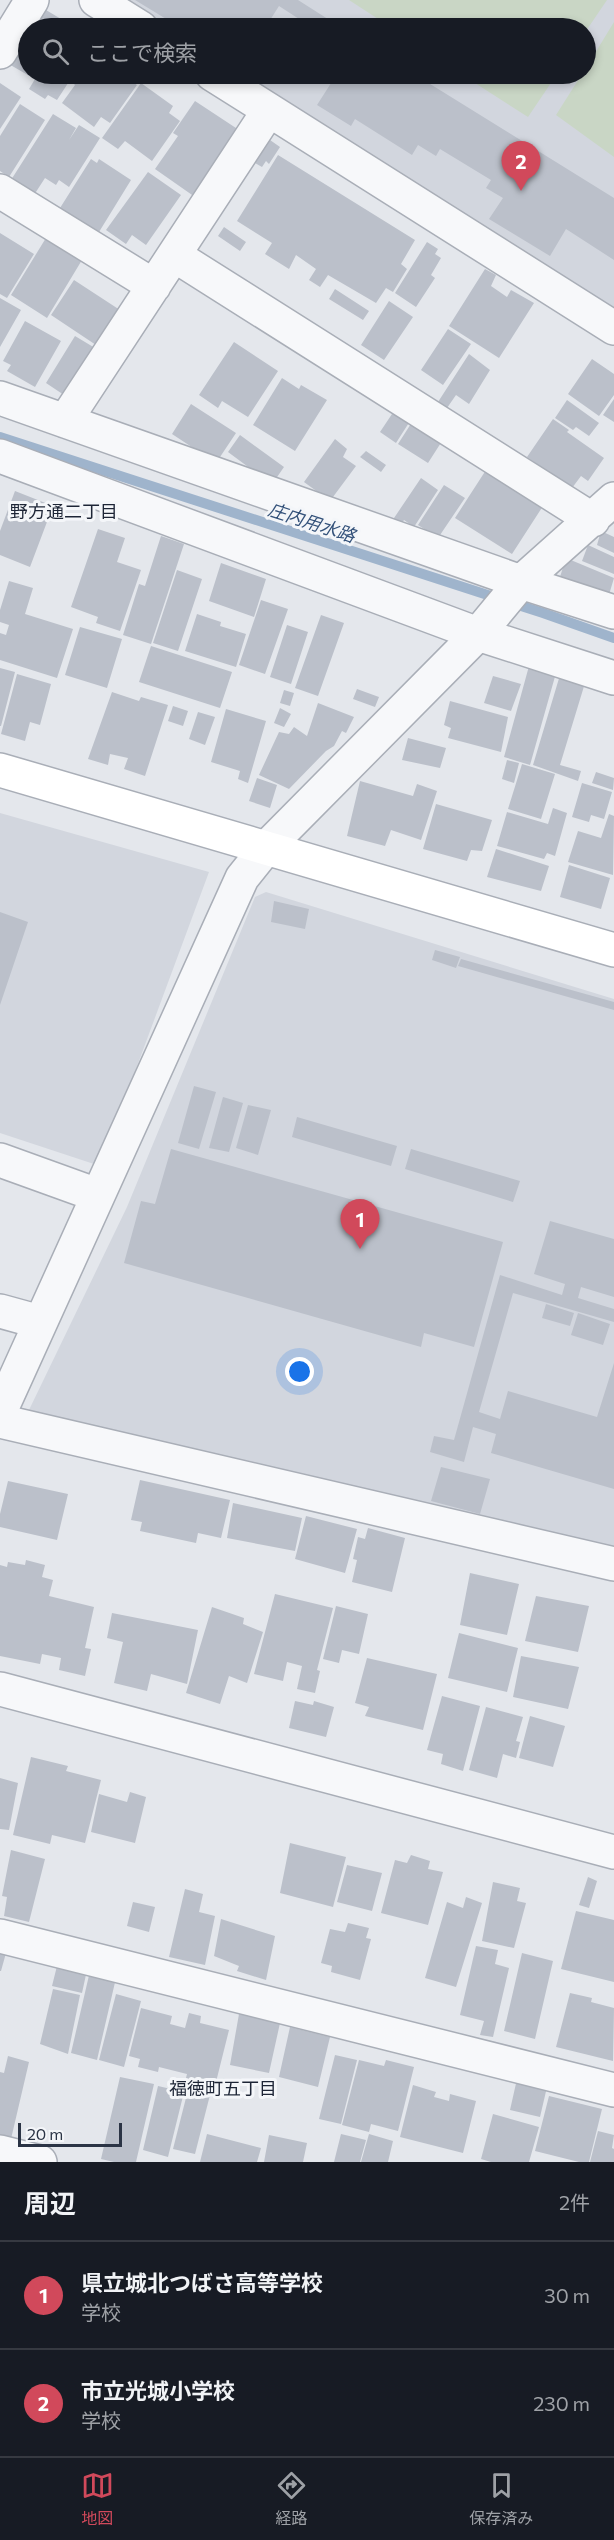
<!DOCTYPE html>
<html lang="ja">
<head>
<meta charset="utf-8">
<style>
	:root { --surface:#171b24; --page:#20242c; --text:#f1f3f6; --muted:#9ea1a6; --line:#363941; --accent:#d1495b }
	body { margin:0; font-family:Commissioner,"Noto Sans JP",sans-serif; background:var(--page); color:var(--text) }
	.scale { position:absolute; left:18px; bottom:15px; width:104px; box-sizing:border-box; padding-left:6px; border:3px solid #2b3445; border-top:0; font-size:16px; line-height:21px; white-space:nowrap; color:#2b3445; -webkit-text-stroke:4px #f4f6f9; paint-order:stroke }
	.you { position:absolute; left:300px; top:1372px; width:21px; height:21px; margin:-15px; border:4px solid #fff; border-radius:50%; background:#1a73e8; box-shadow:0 0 0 9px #1a73e833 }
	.badge { display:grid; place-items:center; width:39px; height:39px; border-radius:50%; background:var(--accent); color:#fff; font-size:20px; font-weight:700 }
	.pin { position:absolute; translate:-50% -50px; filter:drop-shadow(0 2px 3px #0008) }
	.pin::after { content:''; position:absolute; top:32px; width:21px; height:18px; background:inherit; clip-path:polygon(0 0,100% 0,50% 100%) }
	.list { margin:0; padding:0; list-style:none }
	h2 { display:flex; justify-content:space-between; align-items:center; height:78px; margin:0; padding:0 24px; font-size:26px }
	h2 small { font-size:20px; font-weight:400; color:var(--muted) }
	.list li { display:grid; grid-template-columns:39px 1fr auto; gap:18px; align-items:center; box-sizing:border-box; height:108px; padding:0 24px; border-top:2px solid var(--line) }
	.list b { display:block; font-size:22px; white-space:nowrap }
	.list p { margin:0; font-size:20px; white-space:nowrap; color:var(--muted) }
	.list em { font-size:20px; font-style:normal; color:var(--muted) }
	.icon { flex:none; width:33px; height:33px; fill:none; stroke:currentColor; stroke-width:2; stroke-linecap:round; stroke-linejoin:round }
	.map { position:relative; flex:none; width:614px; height:2162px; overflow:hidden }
	.search { position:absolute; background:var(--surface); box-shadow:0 3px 9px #0003; left:18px; right:18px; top:18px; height:66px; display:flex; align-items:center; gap:15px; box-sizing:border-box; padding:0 21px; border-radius:33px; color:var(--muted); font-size:22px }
	.sheet { height:294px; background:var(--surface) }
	nav { display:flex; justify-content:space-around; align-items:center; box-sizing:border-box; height:84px; border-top:2px solid var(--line); background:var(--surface); font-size:16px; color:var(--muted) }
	nav a { display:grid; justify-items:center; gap:3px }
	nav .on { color:var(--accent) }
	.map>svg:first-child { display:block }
</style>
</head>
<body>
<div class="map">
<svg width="614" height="2162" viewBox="0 0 614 2162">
	<rect width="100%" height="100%" fill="#e4e7ec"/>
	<path fill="#d2d6de" d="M126,0H614V309L242,74H586V28H171Z
		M0,813L209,872L100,1166L0,1133Z
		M266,892L614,999V1547L36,1421L29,1410L127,1207L255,897Z"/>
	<path fill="#c9d6c5" d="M349,0H607L586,31V28H392Z
		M614,22V157L556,115L582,74H586V68Z
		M461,74H557L528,117Z"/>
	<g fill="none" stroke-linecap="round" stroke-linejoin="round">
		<path stroke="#9fb4cc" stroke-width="10" d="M0,437L543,613L614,638"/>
	</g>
	<path fill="#bbc0ca" d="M135,0H298L342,28H313L279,6L265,28H181Z
		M41,7L66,22L63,28H28V74H35L33,78L7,63Z
		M73,18L80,22L76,28H67Z
		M38,74H74L57,100L48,95L45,99L29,89Z
		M77,74H122L137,85L110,123L101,117L94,127L62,103L75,85L71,81Z
		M308,74H414L614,198V260L566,229L550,256L489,219L503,198L486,188L491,180L440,149L436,156L418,145L412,155L355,119L351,126L317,105L333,80L324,75L320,81Z
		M0,83L21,97L0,129Z
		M141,83L173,106L169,113L180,121L152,161L125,141L118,149L102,138Z
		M195,101L239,130L208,172L212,174L195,197L155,169L178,136L173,133Z
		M20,104L45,120L9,177L0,171V136Z
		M53,114L76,128L69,140L79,125L100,138L69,187L59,180L56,185L45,178L34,195L11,180Z
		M270,140L280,147L269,164L266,161L262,167L255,163Z
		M278,155L415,240L401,264L407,269L393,292L386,288L376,303L328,275L320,287L309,280L316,269L296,255L289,269L265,254L272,243L237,221Z
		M91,159L97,163L99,159L131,180L99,232L60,208Z
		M148,172L181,195L146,245L132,235L126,244L106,230Z
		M224,227L246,242L240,251L218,236Z
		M0,233L34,254L7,298L0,294Z
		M49,233L85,255L47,318L11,295Z
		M427,242L438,249L435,254L441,258L431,275L435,278L416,307L395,293Z
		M485,269L496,275L491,286L507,297L511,290L534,303L499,358L449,326Z
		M74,280L123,312L99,347L51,315Z
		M335,289L369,311L363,320L329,299Z
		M0,298L21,310L0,347Z
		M389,301L413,317L384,360L361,345Z
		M25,321L61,341L35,387L7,371L11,365L3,361Z
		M448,329L471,344L443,385L421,370Z
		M75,336L100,351L70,399L46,383Z
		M234,342L278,371L248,417L222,401L218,408L199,395Z
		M469,354L490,370L469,404L456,395L447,408L438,402Z
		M592,359L614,374V395L599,416L568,394Z
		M282,378L299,389L301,385L327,400L295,451L253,425Z
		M614,399V422L603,415Z
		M567,400L599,423L589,436L576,427L573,430L555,418Z
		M191,404L236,433L216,463L172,434Z
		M396,408L412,418L396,443L380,432Z
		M414,419L444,438L428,463L398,444Z
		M553,419L569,430L567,432L604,458L588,481L581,476L572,488L527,457Z
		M240,435L284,467L275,480L266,473L263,478L228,452Z
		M335,439L347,449L343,457L356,466L330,501L304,482Z
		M366,451L386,465L381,472L360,457Z
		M486,470L543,506L512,554L455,518Z
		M421,478L438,490L414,527L404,520L400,526L392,521Z
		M444,485L465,498L438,538L418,525Z
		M15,491L53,506L30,567L0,555V531Z
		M98,529L125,538L117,562L141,570L120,631L96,623L98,617L71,607Z
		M601,531L614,537V553L597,545Z
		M161,536L184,544L151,644L123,635L139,584L145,586Z
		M588,545L614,557V574L582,561Z
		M566,558L614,578L608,598L559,580Z
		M221,563L266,579L254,617L209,601Z
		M177,570L202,579L178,651L153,643Z
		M9,581L33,588L25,614L73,629L57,678L0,660V633L6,635L9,625L0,622V610Z
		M261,600L288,609L265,674L239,665Z
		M197,614L221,622L220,626L246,634L236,667L185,651Z
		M321,615L344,623L318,696L295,688Z
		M287,625L308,632L291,684L270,677Z
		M80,627L122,639L107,688L65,675Z
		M151,646L232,672L220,708L139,682Z
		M529,666L556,673L530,765L504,757Z
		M0,668L15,672L1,726H0Z
		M17,674L51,684L40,725L30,722L25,741L1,734Z
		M560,675L585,683L560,765L581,771L578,781L533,765Z
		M493,676L521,684L511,711L484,703Z
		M357,689L379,697L375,707L353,699Z
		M284,690L294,693L290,706L280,703Z
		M112,692L139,701L141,697L168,705L145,776L124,769L128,758L110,754L108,765L88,759Z
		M450,701L508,717L501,752L448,738L451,728L444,725Z
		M318,703L354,717L346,733L342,731L334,746L326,751L289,789L259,775L279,732L289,734L294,727L307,736Z
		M173,706L188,711L183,726L168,721Z
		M280,708L291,714L284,727L274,723Z
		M226,709L266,721L248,783L238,779L240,771L211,762Z
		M198,712L215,717L205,745L189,739Z
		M408,738L446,748L440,768L402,760Z
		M507,760L519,763L514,783L502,779Z
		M522,764L555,774L541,819L508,809Z
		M596,772L614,778L613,790L592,783Z
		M257,778L277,785L270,808L249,801Z
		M360,781L413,796L417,784L437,791L421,840L391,830L385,846L347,836Z
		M582,783L612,792L604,819L591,815L589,822L572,817Z
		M436,804L492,820L482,851L471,850L467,861L423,849Z
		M553,808L567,813L555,856L547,853L544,859L497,846L507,812L548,824Z
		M609,814L614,816L613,875L568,862L578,831L601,838Z
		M496,849L549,866L541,891L487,877Z
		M569,865L610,878L601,909L560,897Z
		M274,901L309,909L305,929L271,922Z
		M0,912L28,922L0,1005Z
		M435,950L460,957L456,968L432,960Z
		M461,959L614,1002V1010L458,966Z
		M194,1086L216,1092L199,1149L178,1143Z
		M223,1097L243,1103L229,1152L209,1148Z
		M248,1105L271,1110L258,1155L236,1148Z
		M297,1117L397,1146L391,1166L292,1137Z
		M171,1149L503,1242L474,1347L424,1333L421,1347L124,1263L141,1201L155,1204Z
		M411,1149L520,1181L513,1202L405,1169Z
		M550,1221L614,1239V1297L581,1287L578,1298L614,1309V1322L513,1293L479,1412L500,1419L508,1391L597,1417L614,1363V1489L491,1453L496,1434L473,1427L464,1462L430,1452L434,1436L454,1440L500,1275L562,1295L565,1284L534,1274Z
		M546,1304L574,1313L570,1326L542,1318Z
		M578,1313L610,1324L603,1345L571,1335Z
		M441,1467L490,1479L480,1514L431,1501Z
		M140,1480L230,1500L221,1538L198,1533L196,1543L140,1531L142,1522L131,1520Z
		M8,1481L68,1494L57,1540L0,1527V1514Z
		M233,1503L302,1518L295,1551L227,1538Z
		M306,1516L357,1529L345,1573L295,1559Z
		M368,1528L405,1538L392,1592L352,1582L357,1560L353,1559L358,1537L365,1539Z
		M26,1560L45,1565L42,1577L53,1580L49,1596L94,1607L85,1648L91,1649L85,1676L59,1670L61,1658L42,1654L40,1664L0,1656V1565L7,1567L8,1562L25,1565Z
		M470,1573L519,1584L507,1635L460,1625Z
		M275,1594L333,1608L317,1670L320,1671L315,1693L297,1689L302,1666L287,1662L283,1681L254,1674Z
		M536,1596L589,1606L578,1652L525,1641Z
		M336,1606L368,1614L359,1654L342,1650L339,1663L323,1659Z
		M212,1607L244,1618L243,1624L263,1632L247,1683L229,1676L220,1704L186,1693Z
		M112,1613L198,1630L187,1684L151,1674L147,1691L114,1683L123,1642L107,1638Z
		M459,1633L518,1648L507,1692L448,1678Z
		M521,1656L579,1667L568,1709L513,1697Z
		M367,1658L437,1674L423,1730L365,1716L369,1707L355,1703Z
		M442,1696L480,1706L463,1771L441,1764L443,1754L427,1750Z
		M295,1701L313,1705L314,1701L334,1707L326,1737L289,1728Z
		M486,1707L523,1717L516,1741L520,1742L516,1758L503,1754L497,1778L469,1770Z
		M530,1716L565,1726L553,1767L519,1758Z
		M31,1757L68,1766L66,1771L101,1780L85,1843L52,1835L50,1844L13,1835Z
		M0,1778L18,1783L9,1830L0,1829Z
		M130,1792L146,1797L135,1843L91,1832L99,1794L127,1802Z
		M290,1843L346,1857L333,1907L280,1893Z
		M11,1850L45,1859L29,1922L4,1916L7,1897L2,1896Z
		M411,1855L430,1861L428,1869L443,1872L428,1925L381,1913L395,1860L407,1863Z
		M347,1865L382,1873L372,1911L337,1902Z
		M588,1877L597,1881L589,1908L579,1905Z
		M493,1882L520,1888L517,1901L526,1903L514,1948L482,1941Z
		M185,1889L203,1894L199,1912L215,1916L205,1965L169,1957Z
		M466,1897L482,1903L456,1987L425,1978L447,1902L463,1908Z
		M133,1902L155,1907L149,1932L127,1926Z
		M576,1911L614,1920V1982L561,1969Z
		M221,1919L275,1936L266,1980L237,1971L239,1966L214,1956Z
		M348,1923L369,1928L366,1938L371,1939L360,1980L331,1972L332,1966L321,1963L330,1929L345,1932Z
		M476,1946L498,1950L495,1964L509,1968L493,2037L480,2035L484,2021L460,2015Z
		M0,1951L6,1953L1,1971H0Z
		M522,1953L553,1961L535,2039L504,2031Z
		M58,1962L87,1970L82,1993L52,1986Z
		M90,1971L116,1978L97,2060L71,2053Z
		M53,1989L80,1995L68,2054L40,2044Z
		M570,1993L592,1998L591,2002L614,2008L613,2061L556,2047Z
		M116,1994L141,2001L124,2067L99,2060Z
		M141,2008L172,2016L170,2024L185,2028L189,2013L201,2016L200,2023L229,2030L214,2090L185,2082L187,2074L159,2067L158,2072L138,2067L140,2059L129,2056Z
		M239,2014L280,2023L269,2073L230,2065Z
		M290,2027L330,2037L318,2087L279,2077Z
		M335,2055L357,2060L341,2124L319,2119Z
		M8,2056L29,2062L11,2139L0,2137V2072L4,2073Z
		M359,2060L384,2066L386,2060L414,2067L398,2131L371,2124L369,2132L342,2125Z
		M120,2077L154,2084L136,2162H114L101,2159Z
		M517,2079L547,2087L540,2117L510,2110Z
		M413,2085L436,2092L434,2097L449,2101L450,2094L476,2101L463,2153L400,2137Z
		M158,2086L184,2092L168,2157L143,2150Z
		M189,2086L211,2091L195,2154L173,2149Z
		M549,2096L602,2109L589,2162H579L535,2151Z
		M493,2114L539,2127L529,2162H491L481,2159Z
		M598,2131L614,2135L612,2148L614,2149V2162H590Z
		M207,2134L261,2148L257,2162H200Z
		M341,2134L366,2140L360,2162H334Z
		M369,2134L393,2141L388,2162H361Z
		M269,2135L307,2143L303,2162H264Z"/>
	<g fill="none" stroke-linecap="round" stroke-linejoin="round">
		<g stroke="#a9aeb7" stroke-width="36">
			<path id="street" d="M96,0L141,28
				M0,52L32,0
				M212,74L614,328
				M0,191L154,286
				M174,255L593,520
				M0,398L521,582L614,612
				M65,421L269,110
				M0,456L478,634L614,678
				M0,1160L97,1195
				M0,1311L40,1322
				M0,1412L242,878L266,848L478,634L521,582L614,499
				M0,1421L614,1564
				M0,1689L614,1852
				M0,1936L614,2090
				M0,2152L40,2162"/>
		</g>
		<g stroke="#a9aeb7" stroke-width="36">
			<path id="secondary" d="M0,770L614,950"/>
		</g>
		<use href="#street" stroke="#f7f8fa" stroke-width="33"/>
		<use href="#secondary" stroke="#fff" stroke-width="33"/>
	</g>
	<g text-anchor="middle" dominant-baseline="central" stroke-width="6" stroke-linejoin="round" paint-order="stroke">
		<g font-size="18" fill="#1d2536" stroke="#f4f6f9">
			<text x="64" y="511">野方通二丁目</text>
			<text x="223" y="2088">福徳町五丁目</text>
		</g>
		<g font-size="18" font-style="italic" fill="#34527a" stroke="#f4f6f9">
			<text transform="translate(312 522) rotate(18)">庄内用水路</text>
		</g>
	</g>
</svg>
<div class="scale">20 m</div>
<div class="you"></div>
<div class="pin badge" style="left:360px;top:1249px">1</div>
<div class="pin badge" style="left:521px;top:191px">2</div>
<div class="search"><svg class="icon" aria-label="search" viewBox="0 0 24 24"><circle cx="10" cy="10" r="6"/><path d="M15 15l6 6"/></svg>ここで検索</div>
</div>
<section class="sheet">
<h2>周辺<small>2件</small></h2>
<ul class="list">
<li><span class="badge">1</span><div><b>県立城北つばさ高等学校</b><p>学校</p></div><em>30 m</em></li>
<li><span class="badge">2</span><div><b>市立光城小学校</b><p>学校</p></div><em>230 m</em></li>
</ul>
</section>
<nav>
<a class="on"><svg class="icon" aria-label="map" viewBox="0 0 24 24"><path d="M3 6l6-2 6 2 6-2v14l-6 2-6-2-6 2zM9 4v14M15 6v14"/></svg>地図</a>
<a><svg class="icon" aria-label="directions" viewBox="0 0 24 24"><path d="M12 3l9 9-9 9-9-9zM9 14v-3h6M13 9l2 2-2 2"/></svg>経路</a>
<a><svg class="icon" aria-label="saved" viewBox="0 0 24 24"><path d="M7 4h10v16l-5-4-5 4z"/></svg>保存済み</a>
</nav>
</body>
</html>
